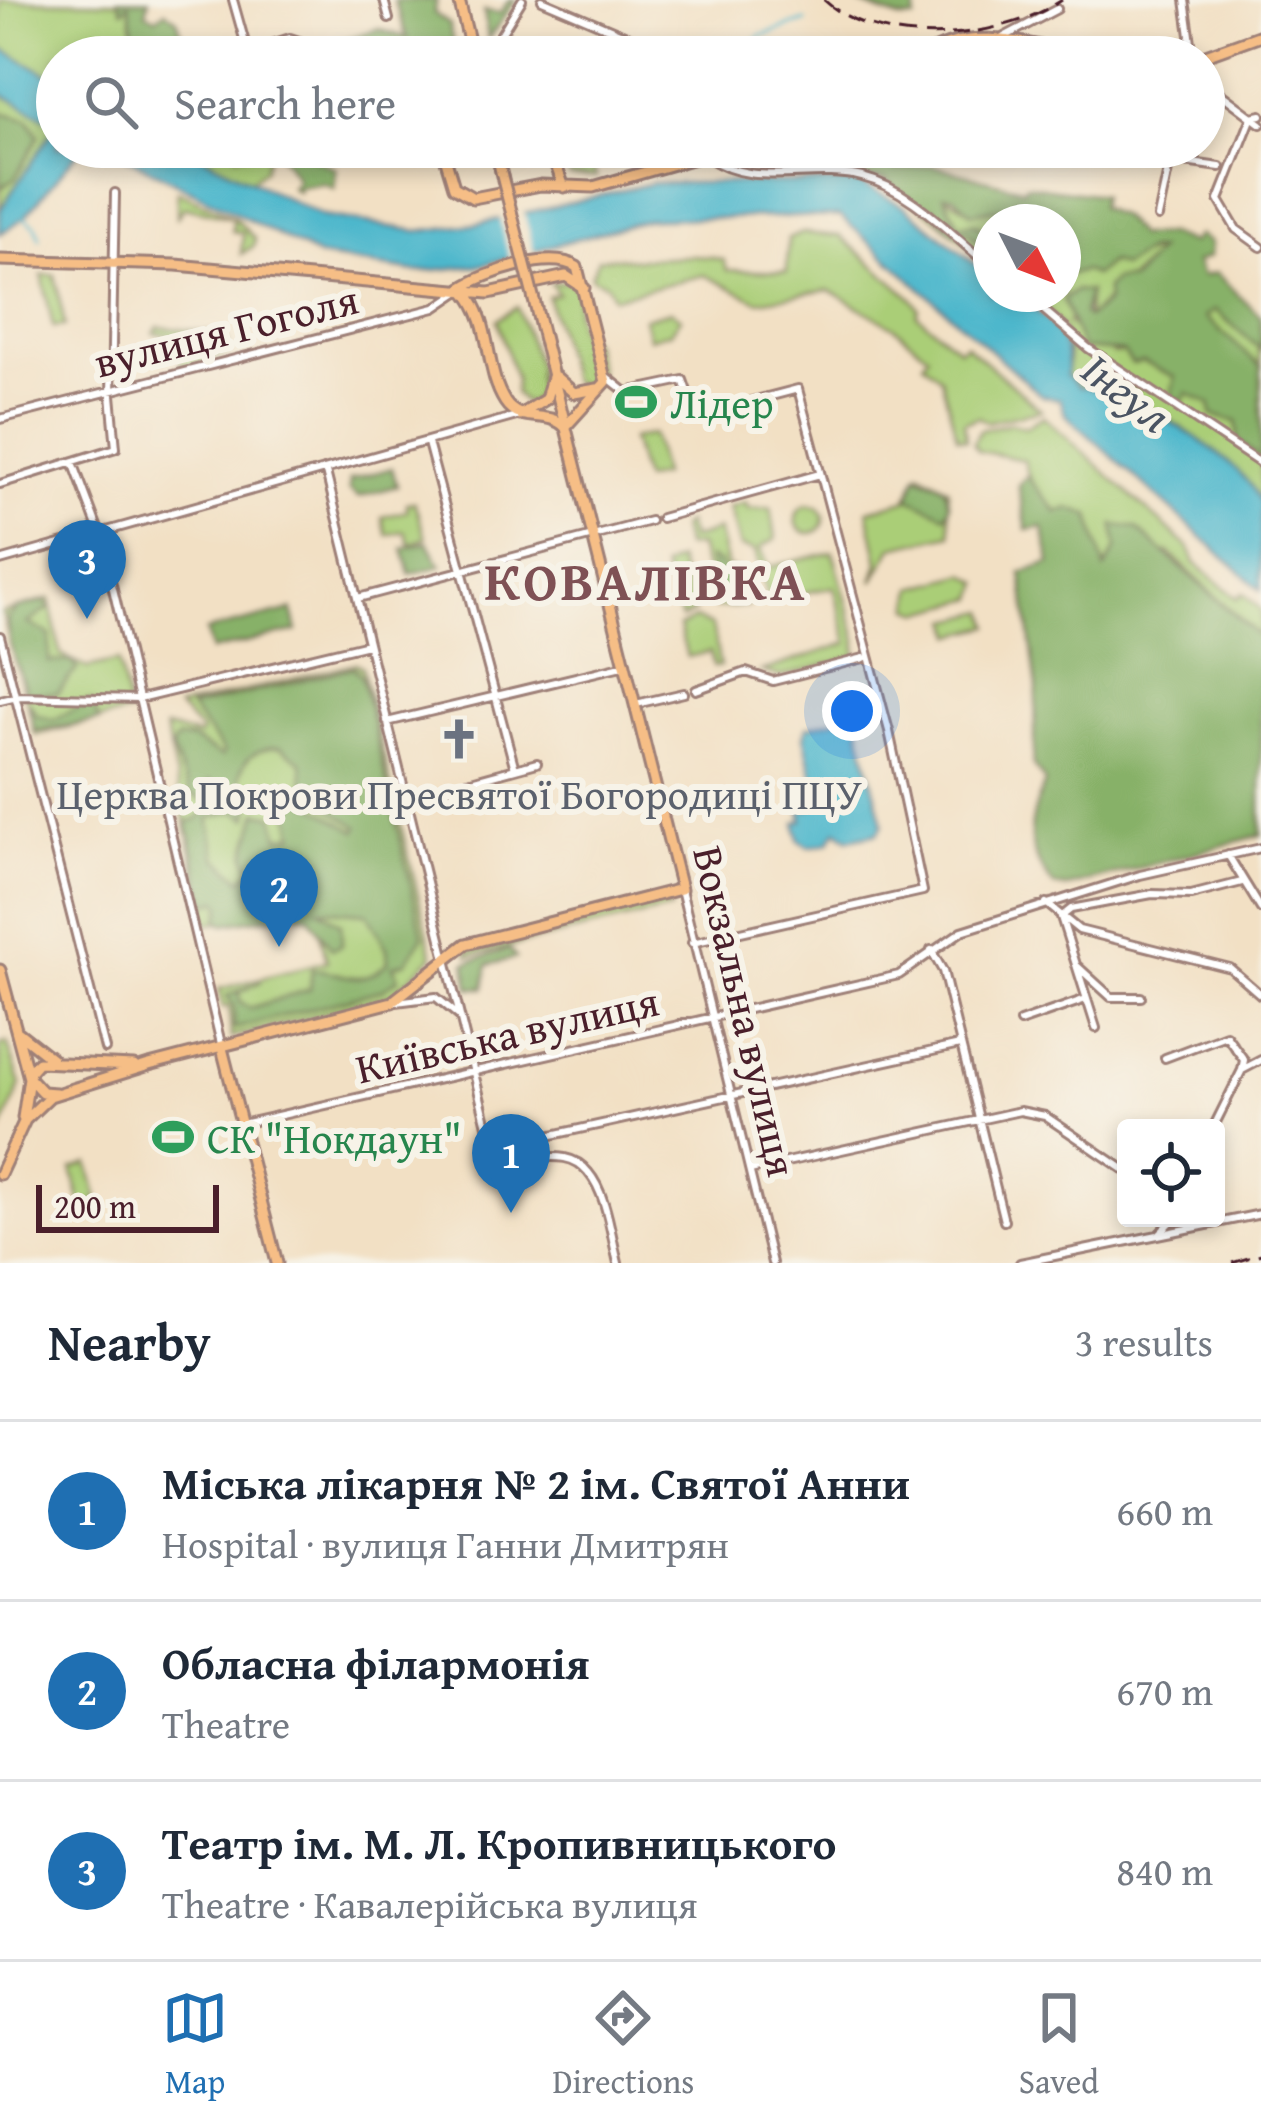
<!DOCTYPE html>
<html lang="en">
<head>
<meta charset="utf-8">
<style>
	:root { --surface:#fff; --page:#f2f2f3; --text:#1f2937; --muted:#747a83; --line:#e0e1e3; --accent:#1f6fb2 }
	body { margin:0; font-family:"Gentium Book Plus",serif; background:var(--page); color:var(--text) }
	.controls { position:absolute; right:36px; bottom:36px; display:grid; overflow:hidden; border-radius:12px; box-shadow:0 6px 18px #0003 }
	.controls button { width:108px; height:108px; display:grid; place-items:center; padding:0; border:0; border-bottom:3px solid var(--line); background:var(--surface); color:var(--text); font:60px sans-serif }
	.compass { position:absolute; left:973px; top:204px; width:108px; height:108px; border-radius:50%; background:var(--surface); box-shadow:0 6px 18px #0003; rotate:132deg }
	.scale { position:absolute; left:36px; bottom:30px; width:183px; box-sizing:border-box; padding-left:12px; border:6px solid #4a1f2b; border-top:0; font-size:33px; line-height:42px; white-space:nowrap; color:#4a1f2b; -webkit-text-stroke:9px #f7f3e8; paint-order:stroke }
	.you { position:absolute; left:852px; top:711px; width:42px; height:42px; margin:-30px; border:9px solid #fff; border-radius:50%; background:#1a73e8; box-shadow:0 0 0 18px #1a73e833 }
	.badge { display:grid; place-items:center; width:78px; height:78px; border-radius:50%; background:var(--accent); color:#fff; font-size:39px; font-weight:700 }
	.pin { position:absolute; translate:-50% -99px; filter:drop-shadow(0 3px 6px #0008) }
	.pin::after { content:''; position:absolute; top:63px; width:42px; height:36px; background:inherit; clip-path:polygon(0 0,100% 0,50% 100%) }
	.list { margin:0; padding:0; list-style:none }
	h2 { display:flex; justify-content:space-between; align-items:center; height:156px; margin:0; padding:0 48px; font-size:51px }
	h2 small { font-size:39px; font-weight:400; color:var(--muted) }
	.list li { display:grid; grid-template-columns:78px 1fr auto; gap:36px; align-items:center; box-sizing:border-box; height:180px; padding:0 48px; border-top:3px solid var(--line) }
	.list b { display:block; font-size:45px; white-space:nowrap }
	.list p { margin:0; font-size:39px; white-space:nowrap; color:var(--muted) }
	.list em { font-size:39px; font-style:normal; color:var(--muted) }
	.icon { flex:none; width:66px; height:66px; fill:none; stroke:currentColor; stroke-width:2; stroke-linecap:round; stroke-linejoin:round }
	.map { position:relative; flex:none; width:1261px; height:1263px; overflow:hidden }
	.search { position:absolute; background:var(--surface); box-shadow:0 6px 18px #0003; left:36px; right:36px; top:36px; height:132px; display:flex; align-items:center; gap:30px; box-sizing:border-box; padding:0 42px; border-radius:66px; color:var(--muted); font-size:45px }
	.sheet { height:696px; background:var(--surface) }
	nav { display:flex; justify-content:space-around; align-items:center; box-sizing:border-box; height:168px; border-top:3px solid var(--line); background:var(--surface); font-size:33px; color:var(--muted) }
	nav a { display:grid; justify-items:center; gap:6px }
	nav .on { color:var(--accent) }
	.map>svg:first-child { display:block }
</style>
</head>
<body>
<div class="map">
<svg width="1261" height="1263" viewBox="0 0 1261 1263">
	<rect width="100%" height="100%" fill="#f7f3e8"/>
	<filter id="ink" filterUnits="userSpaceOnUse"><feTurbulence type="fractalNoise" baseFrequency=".00833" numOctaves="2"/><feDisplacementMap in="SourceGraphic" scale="24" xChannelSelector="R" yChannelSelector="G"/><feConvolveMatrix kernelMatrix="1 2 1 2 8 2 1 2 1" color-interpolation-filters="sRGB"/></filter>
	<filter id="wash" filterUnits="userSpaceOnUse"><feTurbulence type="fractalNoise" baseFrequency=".004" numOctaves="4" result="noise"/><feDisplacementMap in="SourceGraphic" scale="48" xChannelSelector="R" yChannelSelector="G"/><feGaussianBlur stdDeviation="2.7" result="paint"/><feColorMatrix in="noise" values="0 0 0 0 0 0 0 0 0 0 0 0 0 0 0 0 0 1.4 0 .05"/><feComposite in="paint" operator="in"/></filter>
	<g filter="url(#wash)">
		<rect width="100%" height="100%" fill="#f2e0c4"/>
		<path fill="#aace77" stroke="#7a7651" stroke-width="3" d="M0,0L129,2L136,44L145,57H57V79L0,48Z
			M0,93L57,124L0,210Z
			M184,147H231L237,155L269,150L264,170L251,180Z
			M555,147H589L596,177L570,176Z
			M177,191L234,218L255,239L254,246L241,254L243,233L232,231L233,218L184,207L177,217Z
			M943,194L971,212L1009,207L1018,198L1029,215L1042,213L1048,222H991V265L924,209L932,207L951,232L967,231L982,245L990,235L975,223L959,225Z
			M803,233L840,236L912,298L919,308L917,315L959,349L965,344L1041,410L987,422L978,417L964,422L966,439L957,437L941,378L923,362L928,355L894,327L829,290L758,301L704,275L614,297L607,284L591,277L598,259C614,255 621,259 636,259C665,259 692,252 724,260L727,270L787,272L788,239Z
			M1160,250L1087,318L1088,293L1067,323L1114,354L1124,352L1175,377L1172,395L1182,403L1187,392L1195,393L1237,422L1238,441L1261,459V504C1230,454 1140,389 1079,387L1066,375C1075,335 1058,318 1028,294H1063V262L1070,274Z
			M42,275H55L65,326L53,327Z
			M570,281L579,288L575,313L579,331L591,340L599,372L583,388L570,380L548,297L558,294L551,283Z
			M517,307L538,366L537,399L525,403L515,394V378L497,320Z
			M1215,310L1258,344L1261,367L1205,317Z
			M672,311L681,318L671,332L649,338L644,318Z
			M158,327L209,332L205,339L228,341L230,353L180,369L183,337L154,333Z
			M1043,416L1189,548L1195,563L1237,598L1243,593L1261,610V638L1169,553L1117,548L1105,571C1094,525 1032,509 1024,460L978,451L973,443L980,430L1011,423L1026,427Z
			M652,434L662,475L643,480L631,439Z
			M920,472L948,488L951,534L893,547L873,582L879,562L868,510L906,500Z
			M414,502L426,538L410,544L405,531L387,535L382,517L407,511V503Z
			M746,503L748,509L771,508L776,539L760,548L769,567L833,552L857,640L856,657L781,677L762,671L848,643L834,587L768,600L755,551L740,547L729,507Z
			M796 519a14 14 0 1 1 28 0a14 14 0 1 1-28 0Z
			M686,523L691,539L718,530L727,567L742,572L746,588L738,592L748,606L715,608L699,546L685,547L681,528Z
			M677,560L695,611L681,619L663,568Z
			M966,574L981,583L976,598L923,612L911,608L914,588Z
			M50,599L61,655L88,668L118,661L130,713L36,735L2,613Z
			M987,611L991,626L955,635L951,620Z
			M695,619L712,626L720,666L714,667L710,652L687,657L679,627Z
			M356,663L362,667L433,956L392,995L231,1038L229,1006L223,1007L219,989L327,961L313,907L208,924L165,728L199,736L201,732L178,708Z
			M666,899L671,909L469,956L467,951Z
			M7,1043L21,1085L0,1135V1045Z
			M89,1164L98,1200L81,1205L72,1169Z"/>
		<path fill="#87b168" stroke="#68684a" stroke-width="3" fill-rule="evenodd" d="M118,0H149L146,13L156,18L165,11L177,19L189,57H145L136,44L129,4L122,10Z
			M394,0H437L434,13L449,24L456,57H398L396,52L317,57L339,41L378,29L407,38Z
			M509,0H516L488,39L484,11L500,13Z
			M916,0L915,19H899L852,1Z
			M0,112L28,119L39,136L15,178L0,189Z
			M292,147L336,169L334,188L323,183L298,187V192L291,188L297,179L276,148Z
			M890,154L896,170L931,165L1023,189L1027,185L1101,195L1099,207L1121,217L1138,236L1167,234L1191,243L1198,235L1210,243L1209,257L1196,262L1202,276L1216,273L1261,317V350L1215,310L1205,317L1261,367V459L1238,441L1237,422L1212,415L1210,404L1187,393L1182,403L1171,396L1175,377L1143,362L1132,364L1123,352L1082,349L1063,300L1076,290L1089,292L1083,314L1087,318L1107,302L1106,289L1114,280H1132L1158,250L1146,251L1122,267L1110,262L1094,276L1084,271L1070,274L1063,262V222H1048L1042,213L1029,216L1018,198L1009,207L971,213L954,196L944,195L959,225L975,223L990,235L982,246L967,231L951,232L932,207L924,209L886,180L803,171L802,166Z
			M392,468L397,486L358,497L349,490L350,480Z
			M917,475L944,486L950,505L946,515L909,498Z
			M1027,476L1057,512L1071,509L1090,515L1105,569L1117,548L1114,525L1136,528L1261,638V835L1065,888L1054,886C1022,848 1028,824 1045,782L1033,765L1037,688L1022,573L1051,563L1043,527L1027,530L1018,485Z
			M428,542L441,566L410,574L403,548Z
			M709,558L719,563L744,604L718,601Z
			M46,601L49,609L28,623L50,635L49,662L70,661L78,668L57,693L27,694L9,644L7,619L18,608Z
			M292,610L297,631L211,651L206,631Z
			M354,667L362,678L423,937L406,962L393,966L399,978L382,990L234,1029V1006L227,996L262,981L239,993L240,1002L250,1008L310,989L312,969C341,970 359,991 388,962L387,949L367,913L319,909L341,924L342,945L332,949L309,916L294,913L225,924L218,920L222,906L218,900L206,904L187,822L197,820L222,794L211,781L206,784L214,793L209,802L191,795L171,748L177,739H192L221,756L224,752L190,708ZM281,747L302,762L305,792L359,827L356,831L302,799L290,810L294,835L279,837L274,815L258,812L246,855L251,871L242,879L217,858L209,818L236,811L248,818L251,807C227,780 244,745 281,747Z
			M91,701L99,721L34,731L29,702L37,715L53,720Z
			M509,949L516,958L488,965L484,988H470L466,963Z"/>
		<path fill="#4eb7cc" stroke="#4c6b7c" stroke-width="3" d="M0,48L57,79V124L0,93Z
			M57,124V147H82L25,217L0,234V210Z
			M107,147H184L322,216L418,231L478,224L653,183L857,182L906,207L991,277V294C1030,294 1075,335 1066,375L1079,387C1125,389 1248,458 1261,505C1261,529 1261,564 1261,590L1065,414L1060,399L1042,396L840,216L648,219L483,265L416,272L320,257Z
			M850,716L858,722L883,824L878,833L849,839L837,830L828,843L809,847L799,840L796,823L803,820L801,811L812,808L816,790L804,736L807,727Z"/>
		<path fill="#f2e0c4" d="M523,208L536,259L511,265L498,213Z"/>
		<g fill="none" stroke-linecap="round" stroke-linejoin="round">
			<path stroke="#4eb7cc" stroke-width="3" d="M741,57L760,36L806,21
				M24,217L36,226L40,238"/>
		</g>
	</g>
	<g filter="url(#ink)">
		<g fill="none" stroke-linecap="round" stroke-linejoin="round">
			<g stroke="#9e8078" stroke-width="12">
				<path id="minor" d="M233,0L249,57
					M384,0L389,19
					M542,0L676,57
					M1185,0L1193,57
					M1004,37L1057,9
					M248,52L290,38L314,46
					M487,57L522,0
					M1204,81L1261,124
					M1261,115L1252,117L1219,200L1236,229L1261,247
					M1078,147L1220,167
					M708,157C754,190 809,164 862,177C911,189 952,236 991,267
					M861,158L891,147
					M1158,217L1173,147
					M1025,294L1088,348L1261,464
					M607,377L626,392L683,380L689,397L710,412L798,389L889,731L923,891L692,943
					M0,419L435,308L460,291
					M428,443L515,769
					M73,462L100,534L222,1048
					M326,472L492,1146C516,1175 562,1139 588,1172C607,1194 611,1235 618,1263
					M0,484L116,448L111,395L115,193
					M661,518L820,474
					M0,561L520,415
					M358,598L650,521
					M0,636L105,1049
					M696,690L746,672L773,681L864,658
					M0,700L17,696L139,699L368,644
					M636,704L684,693
					M387,722L626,665
					M406,799L537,763
					M1228,855L1261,909
					M681,889L772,1263
					M1046,903L1079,930L1230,968L1261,995
					M931,950L943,971L1004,1221
					M1076,965L1111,997H1141
					M396,1002L436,997L459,1016
					M1020,1022L1083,1000
					M1096,1028L1061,917L1071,909L1152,894L1191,895L1242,882
					M1165,1058L1226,1035L1244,1060L1242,1070
					M242,1124L899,975L962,931L1140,875L1261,848
					M1213,1128L1242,1070L1261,1060
					M493,1148L960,1045
					M750,1170L1020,1111L1045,1116L1126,1171
					M1159,1234L1175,1218
					M1020,1263L1261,1214"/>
			</g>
			<g stroke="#9e8078" stroke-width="15">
				<path id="major" d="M459,0L473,57
					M923,57C970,22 1042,48 1095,57
					M1200,57L1261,35
					M442,147L454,187L473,198L541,185L593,187L733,147
					M495,147L502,176
					M549,147L564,187
					M645,147L674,164
					M0,260L176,265L489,293L566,276L584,288
					M462,288C486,272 551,250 577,267L606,382L567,425
					M466,292C493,324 484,369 505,402C520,425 547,409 565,427
					M556,377L574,393L597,389
					M520,415L546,399L552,377
					M0,970L29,1078L42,1092L56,1093
					M19,1033L52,1059
					M222,1048L277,1263
					M23,1118L30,1071L38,1062L134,1066
					M0,1174L25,1120L50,1096L149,1065L392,1002L466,944L681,889L534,300"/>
			</g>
			<use href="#minor" stroke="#fff" stroke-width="6"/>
			<use href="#major" stroke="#f6be86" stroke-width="9"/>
			<path stroke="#4a1f2b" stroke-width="3" stroke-dasharray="18 9" stroke-linecap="butt" d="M824,0C880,52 1003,40 1062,0
				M1232,1263L1261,1254"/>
			<g stroke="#9e8078" stroke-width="15" stroke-linecap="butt">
				<path id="major-bridge" d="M502,176L534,300"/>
			</g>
			<use href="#major-bridge" stroke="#f6be86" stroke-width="9"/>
		</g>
	</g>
	<defs>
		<g id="stadium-bare" transform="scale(3.24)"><path d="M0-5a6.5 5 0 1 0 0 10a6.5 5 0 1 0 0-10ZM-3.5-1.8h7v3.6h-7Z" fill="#2e9e5b" stroke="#f7f3e8" stroke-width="2.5" paint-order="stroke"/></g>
		<g id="church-bare" transform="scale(3.24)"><path d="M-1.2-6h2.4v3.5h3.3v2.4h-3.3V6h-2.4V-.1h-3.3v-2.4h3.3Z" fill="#6b7280" stroke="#f7f3e8" stroke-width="2.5" paint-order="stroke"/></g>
	</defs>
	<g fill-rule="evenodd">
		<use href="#stadium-bare" x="636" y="402"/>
		<use href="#church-bare" x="459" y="739"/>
		<use href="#stadium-bare" x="173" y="1137"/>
	</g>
	<g text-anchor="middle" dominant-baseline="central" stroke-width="12" stroke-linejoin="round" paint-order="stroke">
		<g font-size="42" fill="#4a1f2b" stroke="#f7f3e8">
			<text transform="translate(226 330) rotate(-14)">вулиця Гоголя</text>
			<text transform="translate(746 1011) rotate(77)">Вокзальна вулиця</text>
			<text transform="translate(507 1034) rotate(-13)">Київська вулиця</text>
		</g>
		<g font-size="42" fill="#27864d" stroke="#f7f3e8" text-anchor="start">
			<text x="670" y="402">Лідер</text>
			<text x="207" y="1137">СК "Нокдаун"</text>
		</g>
		<g font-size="42" fill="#5b616d" stroke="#f7f3e8">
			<text x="459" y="793">Церква Покрови Пресвятої Богородиці ПЦУ</text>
		</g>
		<g font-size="45" font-style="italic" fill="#4b5463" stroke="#f7f3e8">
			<text transform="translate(1127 392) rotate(38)">Інгул</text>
		</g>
		<g font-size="54" font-weight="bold" letter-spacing="3" fill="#7f5155" stroke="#f7f3e8">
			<text x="646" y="580">КОВАЛІВКА</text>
		</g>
	</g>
</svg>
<div class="controls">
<button><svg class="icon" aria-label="locate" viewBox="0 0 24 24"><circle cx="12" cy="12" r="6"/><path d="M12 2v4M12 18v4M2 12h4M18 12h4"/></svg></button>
</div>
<svg class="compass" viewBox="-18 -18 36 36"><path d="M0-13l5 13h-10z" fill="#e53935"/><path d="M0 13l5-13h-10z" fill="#747a83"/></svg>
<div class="scale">200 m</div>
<div class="you"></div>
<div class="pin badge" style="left:511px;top:1213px">1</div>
<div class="pin badge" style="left:279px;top:947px">2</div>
<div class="pin badge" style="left:87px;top:619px">3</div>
<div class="search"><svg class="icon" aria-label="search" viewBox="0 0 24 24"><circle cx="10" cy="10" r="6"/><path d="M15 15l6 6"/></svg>Search here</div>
</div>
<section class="sheet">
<h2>Nearby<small>3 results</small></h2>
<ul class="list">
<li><span class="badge">1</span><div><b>Міська лікарня № 2 ім. Святої Анни</b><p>Hospital · вулиця Ганни Дмитрян</p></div><em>660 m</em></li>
<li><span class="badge">2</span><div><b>Обласна філармонія</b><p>Theatre</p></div><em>670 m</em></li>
<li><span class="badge">3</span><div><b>Театр ім. М. Л. Кропивницького</b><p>Theatre · Кавалерійська вулиця</p></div><em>840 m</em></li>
</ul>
</section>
<nav>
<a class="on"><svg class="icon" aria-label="map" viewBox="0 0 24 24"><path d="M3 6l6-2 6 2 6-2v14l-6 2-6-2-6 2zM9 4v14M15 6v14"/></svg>Map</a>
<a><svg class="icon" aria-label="directions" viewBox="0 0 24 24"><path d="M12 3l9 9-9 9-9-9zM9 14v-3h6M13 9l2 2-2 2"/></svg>Directions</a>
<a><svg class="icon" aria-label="saved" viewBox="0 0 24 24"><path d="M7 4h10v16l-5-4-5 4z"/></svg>Saved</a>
</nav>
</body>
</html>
